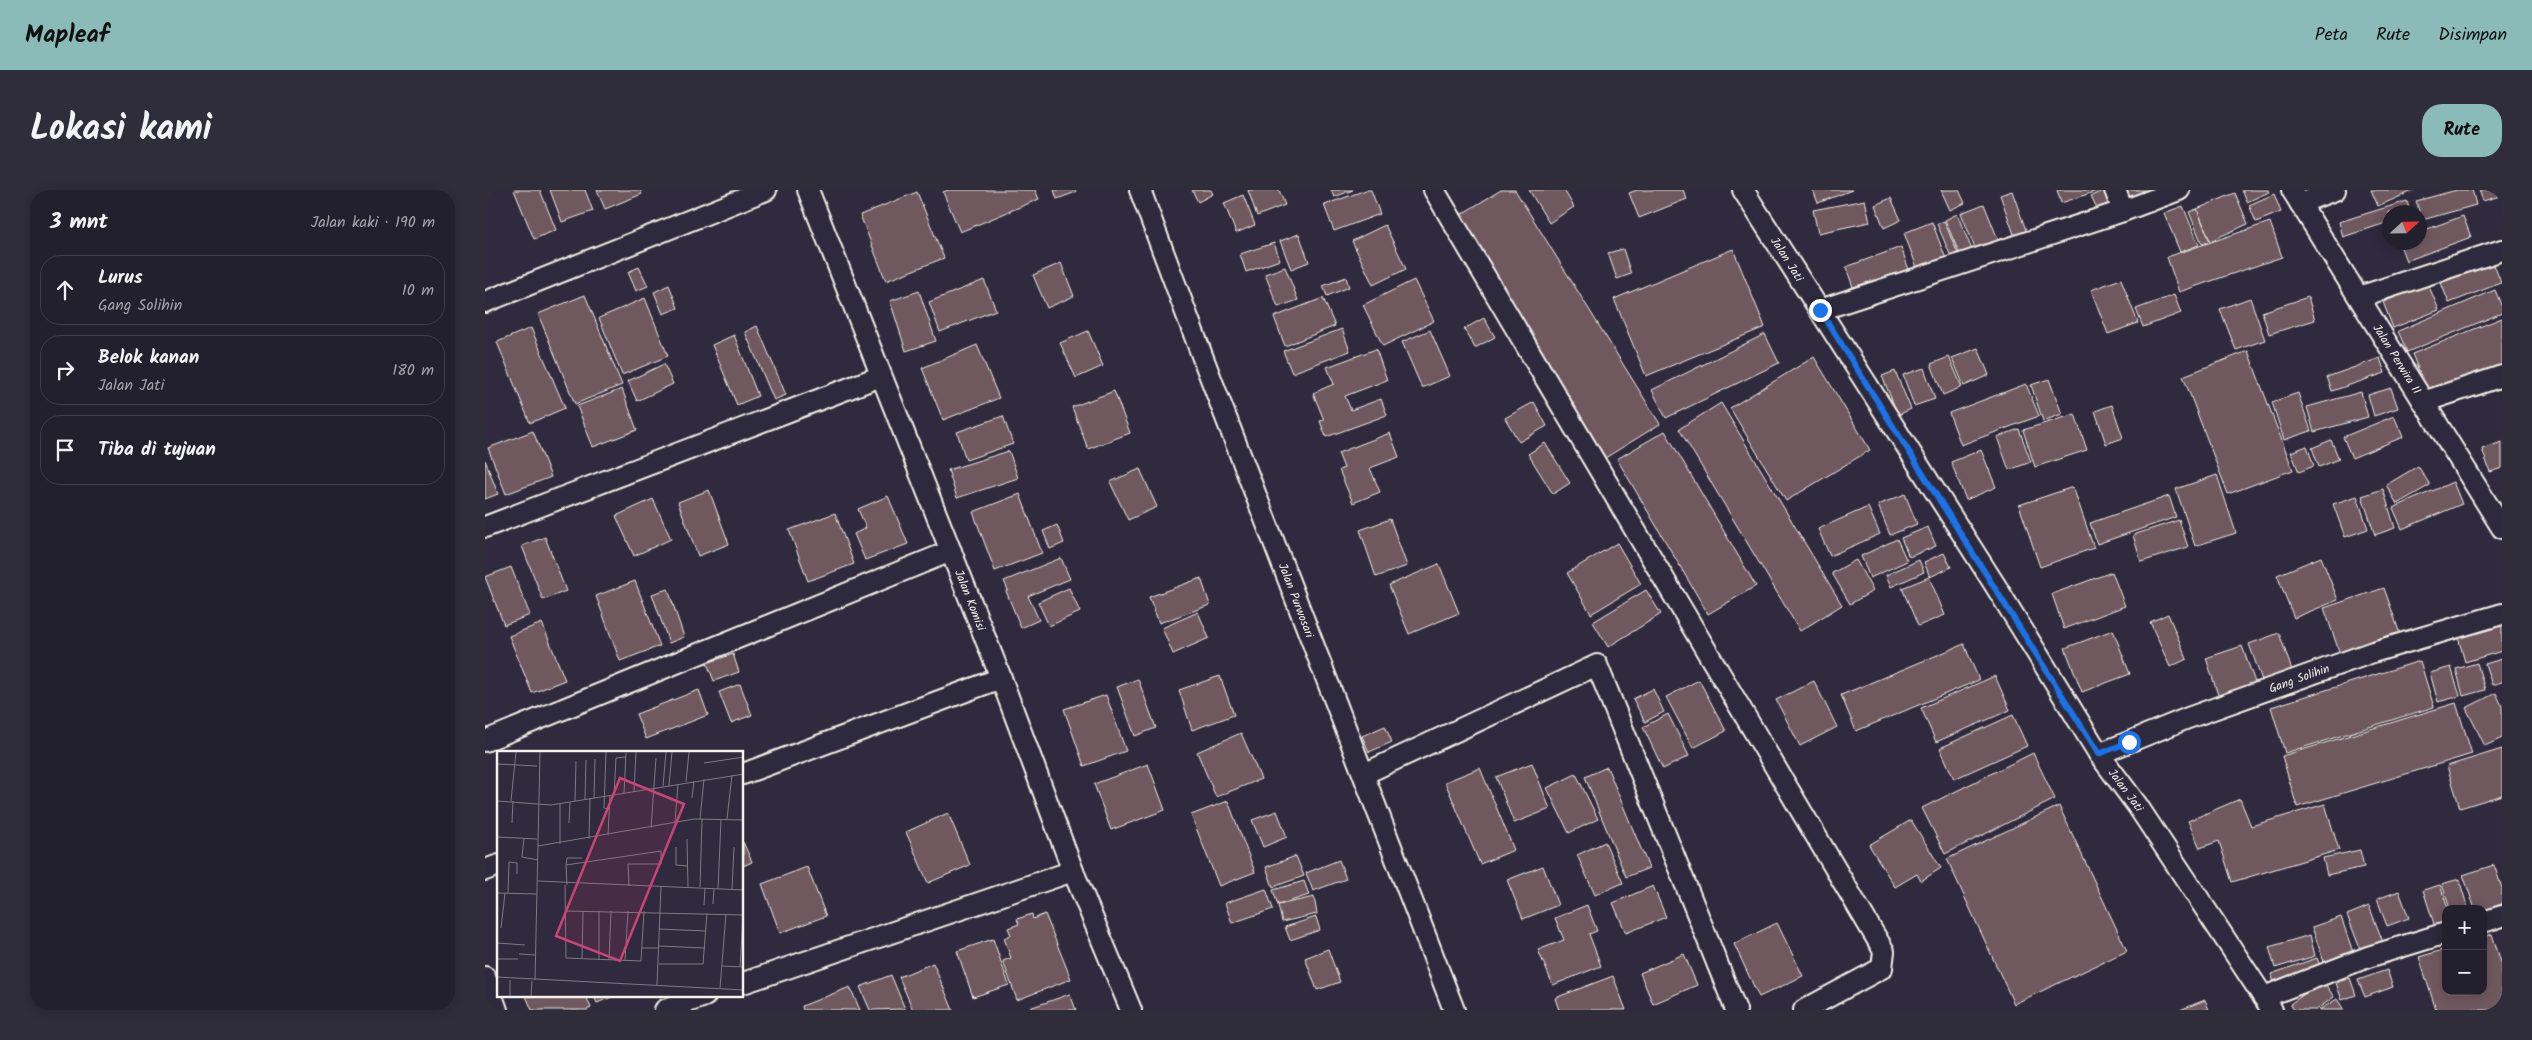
<!DOCTYPE html>
<html lang="id">
<head>
<meta charset="utf-8">
<style>
	:root { --surface:#23202e; --page:#2f2d3a; --text:#f1f3f6; --muted:#a3a3aa; --line:#403e4a; --accent:#8bbbb9 }
	body { margin:0; font-family:Kalam,sans-serif; background:var(--page); color:var(--text) }
	.controls { position:absolute; right:15px; bottom:15px; display:grid; overflow:hidden; border-radius:10px; box-shadow:0 2px 12px #0003 }
	.controls button { width:45px; height:45px; display:grid; place-items:center; padding:0; border:0; border-bottom:1px solid var(--line); background:var(--surface); color:var(--text); font:25px sans-serif }
	.compass { position:absolute; left:1897px; top:15px; width:45px; height:45px; border-radius:50%; background:var(--surface); box-shadow:0 2px 12px #0003; rotate:68deg }
	.stop { position:absolute; width:15px; height:15px; margin:-11px; border:4px solid #1a73e8; border-radius:50%; background:#fff }
	.stop.end { background:#1a73e8; border-color:#fff; box-shadow:0 1px 5px #0008 }
	.list { margin:0; padding:0; list-style:none }
	h2 { display:flex; justify-content:space-between; align-items:center; height:65px; margin:0; padding:0 20px; font-size:21px }
	h2 small { font-size:16px; font-weight:400; color:var(--muted) }
	.list li { display:grid; grid-template-columns:32px 1fr auto; gap:15px; align-items:center; box-sizing:border-box; height:70px; margin:0 10px 10px; padding:0 10px; border:1px solid var(--line); border-radius:20px }
	.list b { display:block; font-size:19px; white-space:nowrap }
	.list p { margin:0; font-size:16px; white-space:nowrap; color:var(--muted) }
	.list em { font-size:16px; font-style:normal; color:var(--muted) }
	.icon { flex:none; width:28px; height:28px; fill:none; stroke:currentColor; stroke-width:2; stroke-linecap:round; stroke-linejoin:round }
	.map { position:relative; flex:none; width:2017px; height:820px; overflow:hidden; border-radius:20px }
	header { display:flex; align-items:center; gap:30px; box-sizing:border-box; height:70px; padding:0 25px; background:var(--accent); color:#111 }
	header strong { font-size:24px }
	nav { display:flex; gap:28px; margin-inline-start:auto; font-size:18px }
	.intro { display:flex; align-items:center; justify-content:space-between; box-sizing:border-box; height:120px; padding:0 30px }
	h1 { margin:0; font-size:35px }
	.button { padding:12px 22px; border-radius:20px; background:var(--accent); color:#111; font-size:18px; font-weight:700 }
	main { display:flex; gap:30px; padding:0 30px }
	aside { flex:1; background:var(--surface); border-radius:20px; box-shadow:0 2px 12px #0003 }
	.map>svg:first-child { display:block }
</style>
</head>
<body>
<header>
<strong>Mapleaf</strong>
<nav><a>Peta</a><a>Rute</a><a>Disimpan</a></nav>
</header>
<div class="intro"><h1>Lokasi kami</h1><a class="button">Rute</a></div>
<main>
<aside>
<h2>3 mnt<small>Jalan kaki · 190 m</small></h2>
<ul class="list">
<li><svg class="icon" aria-label="ahead" viewBox="0 0 24 24"><path d="M12 20V5M6 11l6-6 6 6"/></svg><div><b>Lurus</b><p>Gang Solihin</p></div><em>10 m</em></li>
<li><svg class="icon" aria-label="right" viewBox="0 0 24 24"><path d="M7 20v-9h11M14 6l5 5-5 5"/></svg><div><b>Belok kanan</b><p>Jalan Jati</p></div><em>180 m</em></li>
<li><svg class="icon" aria-label="arrive" viewBox="0 0 24 24"><path d="M6 21V4h12l-3 4 3 4H6"/></svg><div><b>Tiba di tujuan</b></div></li>
</ul>
</aside>
<div class="map">
<svg width="2017" height="820" viewBox="0 0 2017 820">
	<rect width="100%" height="100%" fill="#2f2a3d"/>
	<filter id="ink" filterUnits="userSpaceOnUse"><feTurbulence type="fractalNoise" baseFrequency=".02" numOctaves="2"/><feDisplacementMap in="SourceGraphic" scale="10" xChannelSelector="R" yChannelSelector="G"/><feConvolveMatrix kernelMatrix="1 2 1 2 8 2 1 2 1" color-interpolation-filters="sRGB"/></filter>
	<g filter="url(#ink)">
		<path fill="#6f595f" stroke="#f4f1e8" d="M29,0H55L71,40L49,49Z
			M65,0H100L108,21L77,32Z
			M112,0H155L157,4L120,19Z
			M463,0H550L554,9L475,42L458,2Z
			M569,0H590L591,2L572,9Z
			M707,0H726L728,4L713,12Z
			M763,0H794L800,15L772,26Z
			M846,0H868L849,7Z
			M881,0H886L895,24L849,41L839,15Z
			M1016,0H1030L1175,234L1120,268L970,28Z
			M1044,0H1079L1089,17L1064,33Z
			M1152,0H1198L1202,9L1154,28L1144,3Z
			M1328,0H1367L1333,13Z
			M1456,0H1474L1480,13L1465,20Z
			M1572,0H1615L1576,13Z
			M1620,0H1624L1631,16L1614,22L1606,6Z
			M1633,0H1676L1638,14Z
			M1757,0H1783L1784,2L1762,12Z
			M1886,0H1930L1893,16Z
			M1972,0H1987L1991,15L1937,30L1931,11Z
			M1994,0H2013L2015,6L1998,11Z
			M1527,1L1542,43L1530,47L1515,5Z
			M432,2L459,68L401,91L375,25Z
			M1750,3L1763,34L1725,51L1712,19Z
			M1789,4L1796,22L1771,32L1764,15Z
			M758,5L770,35L751,43L739,13Z
			M1406,8L1416,30L1399,38L1390,15Z
			M1380,10L1385,32L1333,43L1328,20Z
			M1922,11L1925,22H1904V32L1858,47L1854,32Z
			M1499,14L1516,57L1493,66L1476,23Z
			M1698,16L1714,55L1695,62L1679,23Z
			M1712,19L1725,51L1717,54L1704,22Z
			M1472,24L1490,67L1478,72L1460,30Z
			M1978,26L1986,47L1921,71L1914,52H1934V42Z
			M1459,31L1474,66L1467,69L1452,34Z
			M1447,32L1461,69L1433,80L1419,43Z
			M1785,32L1797,67L1694,102L1682,67Z
			M900,35L921,79L888,95L867,51Z
			M814,44L824,72L806,79L795,51Z
			M789,53L795,70L761,82L755,64Z
			M1416,57L1424,80L1369,100L1361,77Z
			M1138,59L1146,84L1132,89L1123,63Z
			M1248,59L1280,137L1161,186L1129,109Z
			M2008,72L2016,93L1964,113L1956,93Z
			M576,73L589,106L562,118L548,85Z
			M154,77L163,96L151,101L143,82Z
			M800,77L813,110L793,117L780,84Z
			M861,87L864,97L842,106L838,96Z
			M1636,89L1653,133L1623,144L1606,100Z
			M499,90L511,120L455,142L444,112Z
			M929,90L949,131L898,156L878,115Z
			M1943,94L1954,120L1908,138L1898,112Z
			M184,95L193,118L178,124L169,102Z
			M2010,100L2017,117V123L1922,162L1913,141Z
			M434,101L451,151L421,161L405,111Z
			M100,105L137,195L90,214L53,124Z
			M1689,105L1696,123L1658,137L1651,119Z
			M1823,107L1830,130L1784,144L1777,122Z
			M160,108L183,166L137,185L114,128Z
			M838,108L850,136L800,156L789,127Z
			M1765,108L1780,150L1751,160L1735,119Z
			M999,128L1010,147L990,158L979,139Z
			M2017,128V177L1944,206L1927,164Z
			M272,136L301,205L289,210L260,142Z
			M46,138L80,218L45,233L12,152Z
			M857,139L865,161L807,183L798,161Z
			M945,140L965,186L937,198L917,152Z
			M603,141L618,176L591,188L575,153Z
			M1280,144L1294,173L1181,228L1167,200Z
			M249,145L273,206L252,215L227,155Z
			M492,155L514,208L458,230L437,178Z
			M1493,158L1504,185L1479,196L1467,168Z
			M891,159L902,190L860,206L866,220L896,209L902,225L841,247L835,231L839,230L828,203L849,194L842,177Z
			M1763,161L1808,280L1743,304L1698,186Z
			M1329,167L1385,260L1301,311L1245,218Z
			M1464,167L1477,197L1458,205L1446,174Z
			M1895,168L1900,183L1847,201L1842,187Z
			M179,174L188,194L152,211L143,191Z
			M1439,178L1450,209L1429,216L1418,185Z
			M1410,181L1426,219L1413,225L1397,186Z
			M1564,189L1577,224L1558,231L1546,195Z
			M1541,194L1554,226L1476,255L1464,223Z
			M1906,198L1913,218L1889,226L1883,205Z
			M137,199L152,240L108,257L92,216Z
			M629,201L645,243L603,259L587,217Z
			M1876,202L1883,227L1829,242L1822,217Z
			M1813,203L1826,241L1799,250L1787,212Z
			M1049,212L1062,236L1034,252L1020,228Z
			M1236,213L1357,415L1315,441L1194,239Z
			M1627,215L1638,248L1621,254L1610,221Z
			M1590,224L1602,260L1550,277L1538,240Z
			M518,226L528,254L481,270L472,242Z
			M1909,226L1918,247L1867,268L1858,247Z
			M1534,239L1546,272L1524,280L1512,247Z
			M48,241L66,287L21,304L3,258Z
			M1180,241L1271,396L1223,424L1132,269Z
			M905,243L914,267L885,278L895,302L868,313L854,280L859,278L853,263Z
			M1846,250L1854,269L1834,277L1827,258Z
			M2017,252V278L2005,282L1997,259Z
			M1060,253L1085,293L1068,304L1043,264Z
			M1822,256L1829,276L1814,282L1806,262Z
			M1496,260L1511,297L1481,310L1466,272Z
			M524,261L533,288L472,308L463,280Z
			M0,270L13,304L0,309Z
			M1933,276L1945,295L1912,314L1901,295Z
			M655,279L672,317L643,330L625,292Z
			M1732,285L1751,343L1710,356L1691,299Z
			M1968,292L1977,314L1917,339L1908,318Z
			M1588,297L1609,358L1555,377L1534,315Z
			M1898,299L1910,338L1890,345L1877,306Z
			M224,300L244,354L213,366L193,312Z
			M535,304L557,363L510,381L488,322Z
			M1420,304L1432,334L1405,345L1393,315Z
			M403,306L423,354L380,370L369,344L381,338L373,319Z
			M1684,306L1691,327L1612,354L1605,333Z
			M1872,306L1883,339L1860,347L1848,314Z
			M168,309L186,349L149,366L131,326Z
			M1383,317L1395,344L1345,366L1333,339Z
			M350,323L369,374L323,391L304,340Z
			M905,329L922,376L891,387L875,340Z
			M1694,330L1703,357L1656,372L1648,345Z
			M572,335L579,353L565,359L558,341Z
			M1443,337L1451,356L1424,367L1416,348Z
			M60,347L81,401L58,410L37,356Z
			M1412,349L1422,371L1385,388L1376,366Z
			M1132,353L1156,394L1106,424L1082,383Z
			M1459,363L1466,377L1445,387L1439,372Z
			M1836,367L1853,410L1809,428L1792,385Z
			M576,368L585,389L543,406L554,430L536,438L521,401L523,400L519,391Z
			M1371,370L1388,401L1365,414L1347,383Z
			M1434,370L1439,382L1406,397L1401,385Z
			M954,374L974,423L924,444L904,395Z
			M26,377L45,425L19,435L0,387Z
			M1627,382L1640,416L1579,439L1567,404Z
			M1444,387L1460,425L1433,436L1417,398Z
			M716,388L725,415L674,433L664,407Z
			M150,391L175,456L135,471L111,406Z
			M584,398L595,422L564,436L553,412Z
			M1899,398L1915,444L1855,464L1839,418Z
			M183,399L199,447L184,453L167,404Z
			M1161,400L1176,424L1123,457L1108,432Z
			M713,422L724,448L688,464L677,438Z
			M1683,424L1702,469L1685,477L1665,432Z
			M57,433L80,490L47,503L24,446Z
			M2017,434V461L1980,472L1973,447Z
			M1628,440L1645,484L1597,502L1580,458Z
			M1794,443L1809,486L1779,496L1764,454Z
			M1479,454L1494,490L1371,541L1356,505Z
			M1757,456L1772,498L1735,511L1721,468Z
			M248,464L254,482L229,491L222,473Z
			M2017,469V492L2007,495L2000,474Z
			M1935,471L1949,517L1800,563L1786,517Z
			M1992,473L2000,500L1978,506L1971,479Z
			M1966,477L1975,506L1953,512L1945,483Z
			M735,486L749,525L707,540L694,500Z
			M1510,486L1525,520L1451,552L1436,518Z
			M653,489L671,538L650,546L632,497Z
			M1214,490L1241,541L1208,558L1181,507Z
			M1329,491L1352,537L1315,556L1291,510Z
			M255,494L267,525L246,533L234,502Z
			M1168,499L1179,522L1160,532L1148,509Z
			M214,500L223,525L161,549L151,524Z
			M2011,503L2017,516V548L2000,556L1981,518Z
			M621,505L641,561L599,576L579,519Z
			M1971,513L1987,564L1812,617L1797,566Z
			M1183,524L1204,566L1178,579L1158,537Z
			M1528,525L1542,556L1469,589L1455,558Z
			M900,536L907,552L884,562L877,546Z
			M756,543L776,589L731,607L712,562Z
			M2017,559V605L1975,618L1962,576Z
			M1548,563L1570,609L1460,664L1437,618Z
			M1047,573L1065,619L1029,633L1011,587Z
			M663,574L680,620L626,640L609,594Z
			M1122,577L1164,678L1141,687L1100,587Z
			M995,578L1029,660L995,674L960,592Z
			M1091,584L1113,629L1084,643L1062,598Z
			M1755,609L1766,636L1840,614L1854,660L1747,692L1734,651L1715,658L1703,631Z
			M743,611L770,682L734,696L706,625Z
			M1574,616L1642,761L1529,814L1462,669Z
			M792,621L802,647L778,657L767,630Z
			M463,623L485,675L443,693L421,642Z
			M1426,630L1456,678L1436,691L1432,684L1410,697L1384,655Z
			M258,652L267,672L258,676Z
			M1120,652L1138,693L1110,705L1092,665Z
			M1875,660L1879,677L1842,685L1838,668Z
			M811,666L819,686L788,697L781,677Z
			M854,670L861,689L828,701L821,683Z
			M2009,675L2017,698V714L1998,721L1990,719L1978,685Z
			M1058,676L1073,715L1038,729L1022,690Z
			M322,677L341,726L295,743L277,694Z
			M1974,689L1983,719H1965L1957,694Z
			M819,691L824,705L793,715L788,700Z
			M1955,695L1963,719L1961,734L1950,737L1938,700Z
			M1168,696L1181,727L1141,743L1128,713Z
			M781,699L788,719L747,733L740,713Z
			M1914,701L1924,728L1902,736L1892,709Z
			M829,707L832,724L797,732L793,715Z
			M1102,715L1112,741L1104,744L1116,776L1068,795L1053,760L1079,750L1070,728Z
			M1884,716L1898,752L1876,761L1862,725Z
			M547,724L548,729L560,724L586,789L532,810L518,771L526,768L519,748L526,745L523,738L534,734L532,729Z
			M831,727L835,740L805,750L800,737Z
			M1856,727L1870,768L1841,778L1827,737Z
			M1292,733L1318,786L1274,807L1249,754Z
			M2007,744L2017,775V820H1951L1934,767L1961,759V801H1998V747Z
			M1825,745L1830,766L1790,778L1784,757Z
			M508,749L524,795L488,807L472,761Z
			M843,759L855,792L832,800L820,768Z
			M1199,764L1212,795L1168,814L1155,783Z
			M1832,768L1837,781L1791,797L1786,784Z
			M448,773L468,820H428L414,787Z
			M1902,780L1908,797L1880,807L1873,790Z
			M406,785L420,819L385,820L375,797Z
			M1128,786L1141,820H1074L1070,808Z
			M1865,788L1871,805L1857,810L1851,793Z
			M1838,791L1849,807L1831,820H1809L1805,814Z
			M365,797L375,820H318L317,816Z
			M585,804L591,820H539Z
			M41,806H101L106,818L102,820H47Z
			M109,806H129L112,813Z
			M1852,809L1859,820H1834Z
			M1720,810L1724,820H1695Z"/>
		<g fill="none" stroke-linecap="round" stroke-linejoin="round">
			<g stroke="#f4f1e8" stroke-width="24">
				<g id="minor">
					<path id="s1" d="M323,0L516,488L588,681L646,820"/>
					<path id="s2" d="M655,0L718,168L969,820"/>
					<path d="M949,0L1399,761L1397,778L1319,820"/>
					<path id="s3" d="M1258,0L1510,395L1614,564L1652,615L1787,820"/>
					<path d="M1630,0L1638,21"/>
					<path id="s4" d="M1807,0L2017,338"/>
					<path d="M1815,13L1850,0"/>
					<path d="M1874,107L2017,60"/>
					<path d="M0,112L281,0"/>
					<path d="M1335,120L1638,21L1694,0"/>
					<path d="M1938,212L2017,186"/>
					<path d="M0,337L396,186"/>
					<path d="M0,551L466,361"/>
					<path id="s5" d="M1614,564L1703,528L1888,462L2017,424"/>
					<path d="M258,584L516,488"/>
					<path d="M879,584L1112,475L1251,820"/>
					<path d="M0,680L14,675"/>
					<path d="M1998,732L2017,726"/>
					<path d="M0,787L12,820"/>
					<path d="M258,793L588,681"/>
					<path d="M1779,807L1883,767L1961,743"/>
					<path d="M180,820L220,806"/>
				</g>
			</g>
			<use href="#minor" stroke="#2f2a3d" stroke-width="20"/>
		</g>
	</g>
	<g fill="none" stroke-linecap="round" stroke-linejoin="round" filter="url(#ink)">
		<path stroke="#1a73e8" stroke-width="6" d="M1335,120L1614,564L1644,552"/>
	</g>
	<g text-anchor="middle" dominant-baseline="central" stroke-width="5" stroke-linejoin="round" paint-order="stroke">
		<g font-size="12" fill="#f4f1e8" stroke="#2f2a3d">
			<text stroke="none"><textPath href="#s3" startOffset="82">Jalan Jati</textPath></text>
			<text stroke="none"><textPath href="#s4" startOffset="199">Jalan Perwira II</textPath></text>
			<text stroke="none"><textPath href="#s1" startOffset="441">Jalan Komisi</textPath></text>
			<text stroke="none"><textPath href="#s2" startOffset="439">Jalan Purwosari</textPath></text>
			<text stroke="none"><textPath href="#s5" startOffset="214">Gang Solihin</textPath></text>
			<text stroke="none"><textPath href="#s3" startOffset="712">Jalan Jati</textPath></text>
		</g>
	</g>
	<g transform="translate(12 561)">
		<rect width="246" height="246" fill="#2f2a3d"/>
		<path fill="none" stroke="#7e7a81" stroke-width="1" d="M109,1L107,57L112,58M207,12L247,6M0,13L40,15M189,31L192,1M166,35L169,1M172,35L175,1M137,40L139,1M127,42L129,2M117,44L119,7L129,6M97,47L98,8M195,47L197,30M88,48L89,9M0,50L54,54L247,23M14,50L19,1M78,50L79,10M203,68L207,28M230,68L235,24M178,71L181,33M15,72L16,50M72,72L73,51M154,77L159,7M111,84L113,44M0,86L40,88M27,87L25,106L41,109M92,88L93,47M190,88L191,136M63,93V53M41,95L197,68L247,69M179,96V114L191,115M69,114L70,107H85M41,130L247,139M68,134L69,207L144,210L147,160M70,134L69,114L164,100V113H131L132,135M203,136L205,68M221,138L224,68M235,139L237,96M0,142L39,143M11,142L12,111L20,112V123M216,153L217,138M207,154L208,137M68,160L247,164M102,160V208M4,177L8,142M162,178L209,180M0,192L28,194M162,195L208,197M145,197H161M22,203L38,204M0,208H21M85,208L86,160M112,209L114,160M128,210L131,160M162,213H206L210,162M225,215L247,216M243,216L246,164M0,226L247,239M38,229L43,1M160,234L164,135M223,237L229,163M13,245V229M34,245L35,230"/>
		<path fill="#cc4377" fill-opacity="0.15" stroke="#cc4377" stroke-width="2.5" d="M123,27L187,53L123,210L59,185Z"/>
		<rect width="246" height="246" fill="none" stroke="#f4f1e8" stroke-width="2.5"/>
	</g>
</svg>
<div class="controls">
<button>+</button>
<button>−</button>
</div>
<svg class="compass" viewBox="-18 -18 36 36"><path d="M0-13l5 13h-10z" fill="#e53935"/><path d="M0 13l5-13h-10z" fill="#a3a3aa"/></svg>
<div class="stop" style="left:1644px;top:552px"></div>
<div class="stop end" style="left:1335px;top:120px"></div>
</div>
</main>
</body>
</html>
